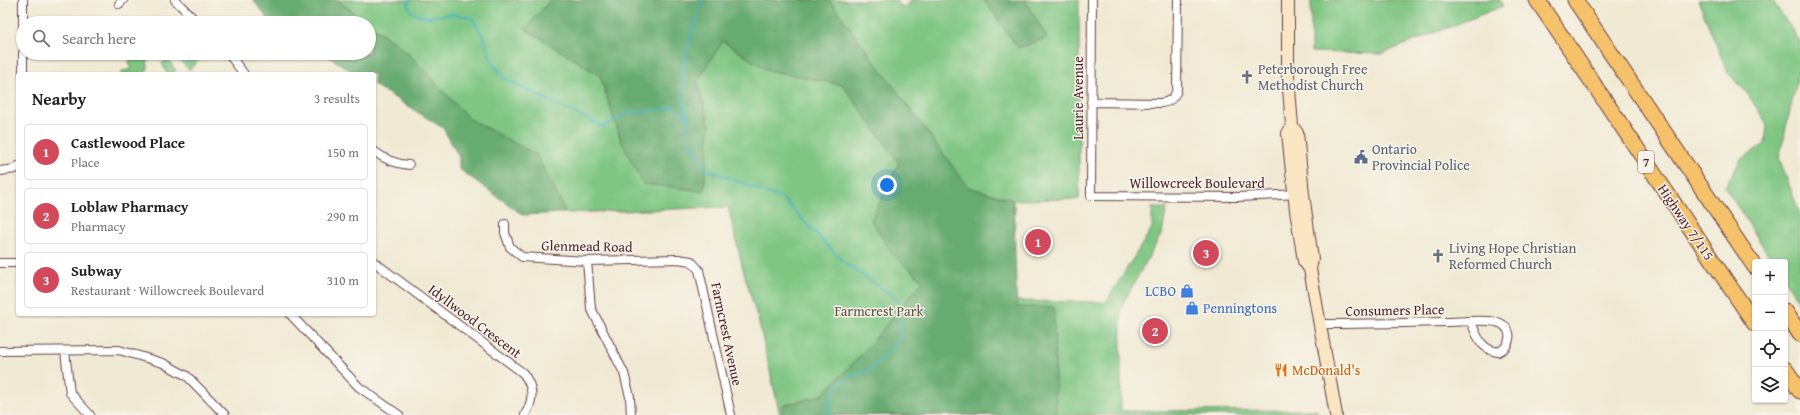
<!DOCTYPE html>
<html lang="en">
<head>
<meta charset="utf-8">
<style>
	:root { --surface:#fff; --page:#f2f2f2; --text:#222; --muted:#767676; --line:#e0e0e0; --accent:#d1495b }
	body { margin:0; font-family:"Gentium Book Plus",serif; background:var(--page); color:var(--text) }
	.controls { position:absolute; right:12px; bottom:12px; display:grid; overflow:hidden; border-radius:4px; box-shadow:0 1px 3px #0004 }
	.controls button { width:36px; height:36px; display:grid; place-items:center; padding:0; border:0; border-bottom:1px solid var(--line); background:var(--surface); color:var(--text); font:20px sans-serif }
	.you { position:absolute; left:887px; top:185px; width:14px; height:14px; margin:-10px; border:3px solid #fff; border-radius:50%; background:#1a73e8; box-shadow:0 0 0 6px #1a73e833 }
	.badge { display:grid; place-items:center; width:26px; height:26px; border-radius:50%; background:var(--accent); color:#fff; font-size:13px; font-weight:700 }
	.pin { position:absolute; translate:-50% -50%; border:2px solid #fff; box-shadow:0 1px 4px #0006 }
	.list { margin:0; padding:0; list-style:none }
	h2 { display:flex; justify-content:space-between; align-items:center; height:52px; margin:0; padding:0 16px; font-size:17px }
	h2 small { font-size:13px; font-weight:400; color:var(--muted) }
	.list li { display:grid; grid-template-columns:26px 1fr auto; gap:12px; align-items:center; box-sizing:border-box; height:56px; margin:0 8px 8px; padding:0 8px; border:1px solid var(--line); border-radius:4px }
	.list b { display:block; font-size:15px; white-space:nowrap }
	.list p { margin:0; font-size:13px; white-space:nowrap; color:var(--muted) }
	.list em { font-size:13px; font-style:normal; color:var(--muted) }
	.icon { flex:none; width:22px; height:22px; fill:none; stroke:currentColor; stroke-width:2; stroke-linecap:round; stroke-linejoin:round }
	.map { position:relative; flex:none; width:1800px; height:415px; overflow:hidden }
	.search { position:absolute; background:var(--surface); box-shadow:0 1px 3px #0004; left:16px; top:16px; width:360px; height:44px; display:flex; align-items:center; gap:10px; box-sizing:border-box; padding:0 14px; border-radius:22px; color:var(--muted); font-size:15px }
	.panel { position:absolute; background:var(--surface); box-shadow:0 1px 3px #0004; left:16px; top:72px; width:360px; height:244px; border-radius:4px }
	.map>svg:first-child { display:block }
</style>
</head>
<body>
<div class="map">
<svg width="1800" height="415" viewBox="0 0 1800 415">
	<rect width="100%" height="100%" fill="#f7f3e8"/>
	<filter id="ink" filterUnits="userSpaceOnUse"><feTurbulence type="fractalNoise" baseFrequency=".025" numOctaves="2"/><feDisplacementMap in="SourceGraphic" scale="8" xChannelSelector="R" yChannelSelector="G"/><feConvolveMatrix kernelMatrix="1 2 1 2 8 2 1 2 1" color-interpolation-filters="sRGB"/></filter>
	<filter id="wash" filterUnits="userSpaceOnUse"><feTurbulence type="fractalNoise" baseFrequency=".012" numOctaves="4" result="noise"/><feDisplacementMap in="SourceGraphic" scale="16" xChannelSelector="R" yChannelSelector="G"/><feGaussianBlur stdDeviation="0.9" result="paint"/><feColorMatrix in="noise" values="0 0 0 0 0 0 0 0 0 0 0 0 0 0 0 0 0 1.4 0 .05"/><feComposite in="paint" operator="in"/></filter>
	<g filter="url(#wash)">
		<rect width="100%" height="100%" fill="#f0ead4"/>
		<path fill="#7ec682" stroke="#647256" d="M339,0H550L526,29L600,76L622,143L710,126L697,82L722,41L767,70L843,85L899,163L878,206H1015L1014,301L1106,302L1152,228V208H1167L1162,233L1121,307V411L1316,410L1317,415H780L759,323L744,273L728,207L566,213L536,155L468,118L407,52L341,3Z
			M829,0H895L905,9L911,0H984L1018,48L1047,38L1025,0H1079V199L1013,200L968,187Z
			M1311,0H1500L1503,6L1381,54L1311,52Z
			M1698,0H1772L1800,41V67L1779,158L1800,214V304L1785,281V262H1773L1725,187L1741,159L1765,144L1767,124L1747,93L1728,73Z
			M194,53L200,59L189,70L173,54Z
			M147,57L148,68L145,74H121L122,71L132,69L129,63L130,58Z
			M169,60L176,71L167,74L162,63Z"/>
		<path fill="#66ab70" stroke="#58654e" d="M253,0H339L341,3L368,23H271Z
			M550,0H829L968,187L1013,200L1017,307H1054L1056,415H783L781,406L822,395L862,354L923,281L892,254L871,220L899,163L843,85L767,70L723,41L697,82L710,126L704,191L643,184L622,143L600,76L526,29Z
			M984,0H1025L1047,38L1018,48Z
			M369,24L407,52L468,118L537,155L566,213L523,215L459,169V157L443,128L374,85V74H356L323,53H369Z"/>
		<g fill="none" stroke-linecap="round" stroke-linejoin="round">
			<path stroke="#42b2b9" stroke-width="2" d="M409,0L408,5L412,13L427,17L452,14L472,18L484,37L492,63L505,79L603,127L629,112H646L672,107L687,117
				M702,0L685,57L682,97L688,117L689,140L706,169L783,199L843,262L893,296L900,304L901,321L898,342L871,369L846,378L836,387L827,409L830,415"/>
		</g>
	</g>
	<g filter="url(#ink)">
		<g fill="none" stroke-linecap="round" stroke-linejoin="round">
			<g stroke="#633d44" stroke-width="10">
				<path id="minor" d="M23,0V30
					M175,0L198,23
					M1092,0L1091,196L1239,197L1298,194
					M119,4L123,0
					M23,53V74
					M228,53L244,74
					M1091,102L1161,103C1170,102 1174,98 1177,90L1178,0
					M374,151C385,160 395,164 409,165
					M0,171L15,169L18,166
					M505,224V233L510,247L522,257L587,261L678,259L691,261L699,270L731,415
					M587,261L591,308L624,373L630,397L631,415
					M374,262L523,373C534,388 534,399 525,415
					M0,263H18
					M290,314L359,387L399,415
					M1319,324C1360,324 1402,323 1444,322C1458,322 1483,319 1496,322C1504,323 1511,331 1509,339C1508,346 1504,349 1498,352C1480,349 1478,337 1471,322
					M0,351L119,350L163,363L187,376L225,415
					M65,351L70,393L90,415"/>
			</g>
			<g stroke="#633d44" stroke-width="14">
				<path id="secondary" d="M1288,0V76L1292,126L1288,133L1296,210L1304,261L1310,269
					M1292,126L1297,133L1303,194L1312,259L1310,269L1336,415"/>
			</g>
			<g stroke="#633d44" stroke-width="17">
				<path id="motorway" d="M1537,0L1755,324
					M1575,0L1755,267
					M1785,311L1800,334
					M1785,369L1800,391"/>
			</g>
			<use href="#minor" stroke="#fff" stroke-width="8"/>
			<use href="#secondary" stroke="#fbe6c4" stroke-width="12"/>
			<use href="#motorway" stroke="#f5c16b" stroke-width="15"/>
		</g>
	</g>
	<defs>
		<g id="church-bare" transform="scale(1.08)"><path d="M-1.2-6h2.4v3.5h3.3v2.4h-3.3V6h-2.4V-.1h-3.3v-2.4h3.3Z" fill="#6b7280" stroke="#f7f3e8" stroke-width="2.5" paint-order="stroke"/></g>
		<g id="civic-bare" transform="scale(1.08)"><path d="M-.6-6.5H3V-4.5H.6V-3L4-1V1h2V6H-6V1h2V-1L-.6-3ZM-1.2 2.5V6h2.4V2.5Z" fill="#5c6f8a" stroke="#f7f3e8" stroke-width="2.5" paint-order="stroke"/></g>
		<g id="shop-bare" transform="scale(1.08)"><path d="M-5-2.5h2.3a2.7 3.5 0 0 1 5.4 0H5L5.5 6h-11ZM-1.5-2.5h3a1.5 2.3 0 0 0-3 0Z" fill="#3f7fe0" stroke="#f7f3e8" stroke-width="2.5" paint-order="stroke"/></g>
		<g id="restaurant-bare" transform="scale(1.08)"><path d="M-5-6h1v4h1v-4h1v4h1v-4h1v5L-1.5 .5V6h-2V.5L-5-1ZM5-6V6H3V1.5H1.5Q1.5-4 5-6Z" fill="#e8710a" stroke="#f7f3e8" stroke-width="2.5" paint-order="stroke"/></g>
	</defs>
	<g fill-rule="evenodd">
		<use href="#church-bare" x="1247" y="77"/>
		<use href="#civic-bare" x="1361" y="157"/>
		<use href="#church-bare" x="1438" y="256"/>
		<use href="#shop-bare" x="1187" y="291"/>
		<use href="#shop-bare" x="1192" y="308"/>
		<use href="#restaurant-bare" x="1281" y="370"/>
	</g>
	<g text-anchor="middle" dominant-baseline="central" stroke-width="3" stroke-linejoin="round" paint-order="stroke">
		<rect fill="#f7f3e8" stroke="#7e5f64" stroke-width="1" x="1638" y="151" width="16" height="22" rx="3"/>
		<g font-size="13" font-weight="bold" fill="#4a1f2b">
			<text x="1646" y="162">7</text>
		</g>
		<g font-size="14" fill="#5b616d" stroke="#f7f3e8" text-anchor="start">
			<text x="1258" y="69">Peterborough Free<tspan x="1258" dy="16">Methodist Church</tspan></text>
			<text x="1449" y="248">Living Hope Christian<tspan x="1449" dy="16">Reformed Church</tspan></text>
		</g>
		<g font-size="14" fill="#4a1f2b" stroke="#f7f3e8">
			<text transform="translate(1078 98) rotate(-90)">Laurie Avenue</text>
			<text x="1197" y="183">Willowcreek Boulevard</text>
			<text transform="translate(1686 222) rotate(56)">Highway 7/115</text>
			<text transform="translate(587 246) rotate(1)">Glenmead Road</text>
			<text transform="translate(1395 310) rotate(-1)">Consumers Place</text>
			<text transform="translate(475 321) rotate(37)">Idyllwood Crescent</text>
			<text transform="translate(727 334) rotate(78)">Farmcrest Avenue</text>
		</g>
		<g font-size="14" fill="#4e5e75" stroke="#f7f3e8" text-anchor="start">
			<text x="1372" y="149">Ontario<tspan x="1372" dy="16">Provincial Police</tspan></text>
		</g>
		<g font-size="14" fill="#366cbe" stroke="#f7f3e8" text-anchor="end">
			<text x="1176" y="291">LCBO</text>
			<text x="1203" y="308" text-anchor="start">Penningtons</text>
		</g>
		<g font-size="14" fill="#5a5145" stroke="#f7f3e8">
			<text x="879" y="311">Farmcrest Park</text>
		</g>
		<g font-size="14" fill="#c56008" stroke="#f7f3e8" text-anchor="start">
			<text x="1292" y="370">McDonald's</text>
		</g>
	</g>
</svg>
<div class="controls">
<button>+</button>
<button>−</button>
<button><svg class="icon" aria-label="locate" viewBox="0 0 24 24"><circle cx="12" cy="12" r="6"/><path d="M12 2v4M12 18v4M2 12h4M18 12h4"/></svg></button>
<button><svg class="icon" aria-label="layers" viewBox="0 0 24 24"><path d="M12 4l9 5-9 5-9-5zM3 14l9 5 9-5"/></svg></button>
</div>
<div class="you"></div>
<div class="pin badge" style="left:1038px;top:242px">1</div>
<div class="pin badge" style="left:1155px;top:331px">2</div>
<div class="pin badge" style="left:1206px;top:253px">3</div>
<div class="search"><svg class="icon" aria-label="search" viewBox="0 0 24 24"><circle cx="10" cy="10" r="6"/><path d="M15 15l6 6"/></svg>Search here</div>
<section class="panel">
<h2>Nearby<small>3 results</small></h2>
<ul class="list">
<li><span class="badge">1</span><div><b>Castlewood Place</b><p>Place</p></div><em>150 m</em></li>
<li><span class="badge">2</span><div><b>Loblaw Pharmacy</b><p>Pharmacy</p></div><em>290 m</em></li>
<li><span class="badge">3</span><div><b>Subway</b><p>Restaurant · Willowcreek Boulevard</p></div><em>310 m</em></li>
</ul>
</section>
</div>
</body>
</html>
